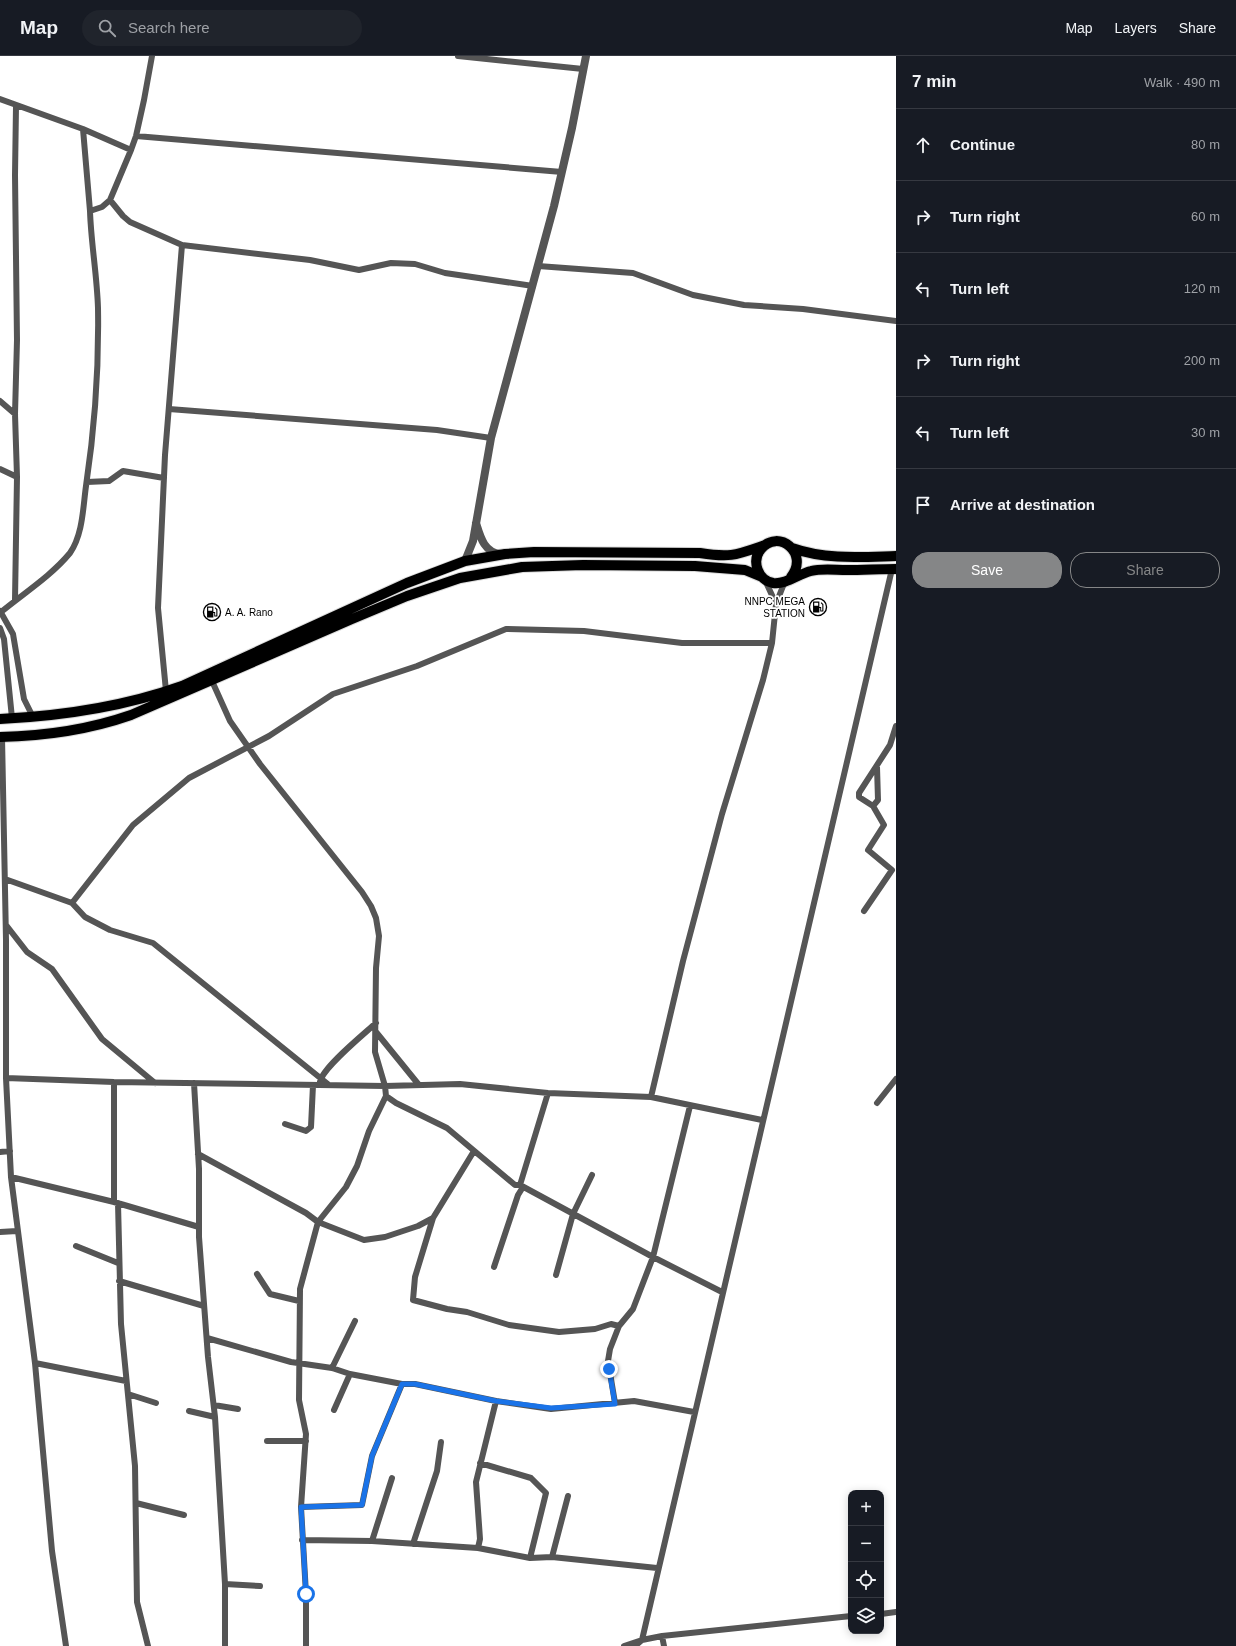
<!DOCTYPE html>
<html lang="en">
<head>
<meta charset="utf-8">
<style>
	:root { --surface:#171b24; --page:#20242c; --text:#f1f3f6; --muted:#9ea1a6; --line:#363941; --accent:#858687 }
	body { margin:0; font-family:Arial,sans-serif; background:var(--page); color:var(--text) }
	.controls { position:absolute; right:12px; bottom:12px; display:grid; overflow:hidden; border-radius:8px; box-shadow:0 2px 10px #0003 }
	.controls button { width:36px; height:36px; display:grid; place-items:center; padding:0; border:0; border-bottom:1px solid var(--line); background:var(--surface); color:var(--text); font:20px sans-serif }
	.stop { position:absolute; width:12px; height:12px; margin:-9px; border:3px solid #1a73e8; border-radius:50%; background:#fff }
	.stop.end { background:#1a73e8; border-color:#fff; box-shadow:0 1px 4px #0008 }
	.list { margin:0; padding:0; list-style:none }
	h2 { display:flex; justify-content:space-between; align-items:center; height:52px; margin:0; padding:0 16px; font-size:17px }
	h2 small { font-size:13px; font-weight:400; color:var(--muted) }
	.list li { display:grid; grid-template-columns:26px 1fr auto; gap:12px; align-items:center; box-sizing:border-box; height:72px; padding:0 16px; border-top:1px solid var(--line) }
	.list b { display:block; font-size:15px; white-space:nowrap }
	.list em { font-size:13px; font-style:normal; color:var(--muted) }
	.actions { display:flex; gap:8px; padding:12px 16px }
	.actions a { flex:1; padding:9px 0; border:1px solid var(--accent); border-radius:16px; text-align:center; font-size:14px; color:var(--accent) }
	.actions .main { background:var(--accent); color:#fff }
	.icon { flex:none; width:22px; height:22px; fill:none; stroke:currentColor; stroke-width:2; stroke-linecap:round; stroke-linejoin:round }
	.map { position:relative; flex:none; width:896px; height:1590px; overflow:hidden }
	header { display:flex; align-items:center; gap:24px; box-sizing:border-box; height:56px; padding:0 20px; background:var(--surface); border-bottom:1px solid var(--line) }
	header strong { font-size:19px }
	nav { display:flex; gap:22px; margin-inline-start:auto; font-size:14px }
	.search { width:280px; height:36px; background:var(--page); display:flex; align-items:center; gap:10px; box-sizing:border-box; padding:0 14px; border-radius:22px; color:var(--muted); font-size:15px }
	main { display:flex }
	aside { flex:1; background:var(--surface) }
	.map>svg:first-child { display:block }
</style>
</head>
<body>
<header>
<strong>Map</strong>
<div class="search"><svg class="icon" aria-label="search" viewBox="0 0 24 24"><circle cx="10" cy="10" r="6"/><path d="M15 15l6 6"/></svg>Search here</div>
<nav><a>Map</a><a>Layers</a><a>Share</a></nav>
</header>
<main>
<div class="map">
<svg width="896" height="1590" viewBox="0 0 896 1590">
	<rect width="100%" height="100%" fill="#fff"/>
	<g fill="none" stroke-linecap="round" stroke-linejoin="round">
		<g stroke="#dbdbdb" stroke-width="12">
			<path id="trunk" d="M792,492C826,504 861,501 896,500
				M791,521C810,497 778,472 761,493C751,505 758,524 773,527C786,529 798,518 811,515C822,512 835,514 847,514C863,514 880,513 896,513
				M0,663C62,660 123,651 182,630L407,527L465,505L505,498L534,496L700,497C731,502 736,499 765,489
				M0,681C45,680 88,674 131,659L352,563L407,540L460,522L522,511L583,509L695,510L745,514L762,521"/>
		</g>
		<path stroke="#555" stroke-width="6" d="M458,0L583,13
			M0,43L83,73L131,94
			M83,73L90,155
			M136,80L562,116
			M110,144L123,160L130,166L182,189L310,204L359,214L391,207L415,208L445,217L533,230
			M538,210L633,217L693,239L744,249L803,253L896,265
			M0,345L15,358
			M169,353L437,374L491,382
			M0,413L17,421
			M87,426L109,425L123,415L164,422
			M765,524L776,548
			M15,544L17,421L15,358L17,284L15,119L16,50
			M0,555L13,578L24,643L33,661
			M1,556C24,537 51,520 70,497C83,478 83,451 86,430C95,370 99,312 98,252C97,219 91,187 90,155L102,151L110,144L131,94L136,80L144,44L152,0
			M0,572L4,583L12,662
			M212,625L230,665L260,708L362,836L371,850L376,862L379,880L376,912L375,996L385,1030L386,1040L369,1075L357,1110L346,1131L318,1166L300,1233L299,1344L306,1378L301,1451L306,1538V1590
			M166,635L158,552L165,399L182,189
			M2,681L6,884V1022L11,1121L35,1307L52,1495L66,1590
			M877,711L878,744L873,750L859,741V737L890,689L896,670
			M5,823L72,847L85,861L110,874L153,887L329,1029
			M72,847L133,769L189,722L269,680L333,638L417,610L506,573L584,575L682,587H772
			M864,855L892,814L868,794L884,769L873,750
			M6,869L27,896L52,913L102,983L155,1027
			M376,976L419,1029
			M6,1022L114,1026L385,1030L460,1028L548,1037L651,1041L762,1064
			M320,1026C322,1012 364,978 376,967
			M194,1027L199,1113V1181L208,1301L215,1361L225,1528V1590
			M386,1040L396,1047L447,1072L515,1129H520L653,1201L722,1236
			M651,1041L683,905L722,758L763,624L772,587L776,548L785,525
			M877,1047L896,1023
			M285,1068L306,1075L311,1071L313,1029
			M474,1095L433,1162L415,1221L413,1244L447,1253L467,1256L509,1269L559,1276L595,1273L611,1268L619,1270
			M0,1096L10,1095
			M198,1098L306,1157L318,1166L364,1184L385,1181L418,1170L433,1162
			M11,1121L114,1146L199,1171
			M520,1129L548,1037
			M114,1146V1026
			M118,1147L121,1268L135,1410L137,1546L148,1590
			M0,1176L17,1175
			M76,1190L118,1207
			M494,1211L518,1139L523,1131
			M257,1218L270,1238L299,1245
			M556,1219L573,1158L592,1119
			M119,1225L204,1250
			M207,1282L291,1306L332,1312L350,1318L402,1328H415L496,1345L551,1353L634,1345L694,1356
			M35,1307L126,1325
			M332,1312L355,1265
			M128,1338L156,1347
			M615,1347L608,1305L610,1293L619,1270L633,1253L653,1201L690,1050
			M214,1349L238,1353
			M334,1354L350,1318
			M189,1355L215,1361
			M267,1385H306
			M480,1407L531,1422L546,1437L530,1502
			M136,1447L184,1459
			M301,1451L362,1449L372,1400L402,1328
			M302,1484L372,1485L478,1492L530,1502L552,1501L657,1512
			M372,1485L392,1422
			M413,1488L437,1415L441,1386
			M478,1492L480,1483L476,1426L496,1345
			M552,1501L568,1440
			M225,1528L260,1530
			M881,1558L896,1556
			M662,1580L664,1590
			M624,1590L642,1584L662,1580L851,1560
			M635,1590L642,1584L892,513"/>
		<path stroke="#555" stroke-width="8" d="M476,467C480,480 484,497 501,498
			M465,505L473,485L491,382L554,150L572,72L586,0"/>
		<use href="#trunk" stroke="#000" stroke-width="10"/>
	</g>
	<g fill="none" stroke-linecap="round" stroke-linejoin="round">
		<path stroke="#1a73e8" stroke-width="5" d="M306,1538L301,1451L362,1449L372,1400L402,1328H415L496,1345L551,1352L615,1348L609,1313"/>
	</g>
	<defs>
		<g id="fuel-ring" transform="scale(0.9)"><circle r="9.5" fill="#fff" stroke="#000" stroke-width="1.5"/><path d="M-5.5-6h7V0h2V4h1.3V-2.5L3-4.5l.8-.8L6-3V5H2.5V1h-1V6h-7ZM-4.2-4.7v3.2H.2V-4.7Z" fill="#000"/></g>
	</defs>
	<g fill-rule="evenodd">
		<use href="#fuel-ring" x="818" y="551"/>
		<use href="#fuel-ring" x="212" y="556"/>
	</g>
	<g text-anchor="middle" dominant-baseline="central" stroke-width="3.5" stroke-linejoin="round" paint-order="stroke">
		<g font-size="10" fill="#000" stroke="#fff" text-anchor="end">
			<text x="805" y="545">NNPC MEGA<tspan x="805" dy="12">STATION</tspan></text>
			<text x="225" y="556" text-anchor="start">A. A. Rano</text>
		</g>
	</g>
</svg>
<div class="controls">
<button>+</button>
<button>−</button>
<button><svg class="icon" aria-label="locate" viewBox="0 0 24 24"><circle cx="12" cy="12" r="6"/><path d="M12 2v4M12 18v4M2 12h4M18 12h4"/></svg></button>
<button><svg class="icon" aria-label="layers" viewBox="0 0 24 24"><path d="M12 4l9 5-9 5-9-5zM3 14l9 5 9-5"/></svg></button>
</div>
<div class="stop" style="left:306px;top:1538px"></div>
<div class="stop end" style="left:609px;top:1313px"></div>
</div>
<aside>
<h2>7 min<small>Walk · 490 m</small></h2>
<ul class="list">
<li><svg class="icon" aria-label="ahead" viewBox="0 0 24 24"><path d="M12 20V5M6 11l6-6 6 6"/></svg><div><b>Continue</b></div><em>80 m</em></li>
<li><svg class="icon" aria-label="right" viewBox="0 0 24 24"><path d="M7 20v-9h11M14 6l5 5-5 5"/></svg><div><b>Turn right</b></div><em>60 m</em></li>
<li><svg class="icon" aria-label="left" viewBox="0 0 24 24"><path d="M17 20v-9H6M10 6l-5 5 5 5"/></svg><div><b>Turn left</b></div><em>120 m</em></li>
<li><svg class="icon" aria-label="right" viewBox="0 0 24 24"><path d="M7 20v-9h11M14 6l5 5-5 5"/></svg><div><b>Turn right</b></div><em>200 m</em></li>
<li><svg class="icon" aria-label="left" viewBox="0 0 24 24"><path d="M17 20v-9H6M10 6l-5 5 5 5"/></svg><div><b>Turn left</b></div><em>30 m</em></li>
<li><svg class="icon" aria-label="arrive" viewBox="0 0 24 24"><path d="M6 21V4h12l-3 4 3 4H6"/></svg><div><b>Arrive at destination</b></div></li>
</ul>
<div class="actions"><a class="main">Save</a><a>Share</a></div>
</aside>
</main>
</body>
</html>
